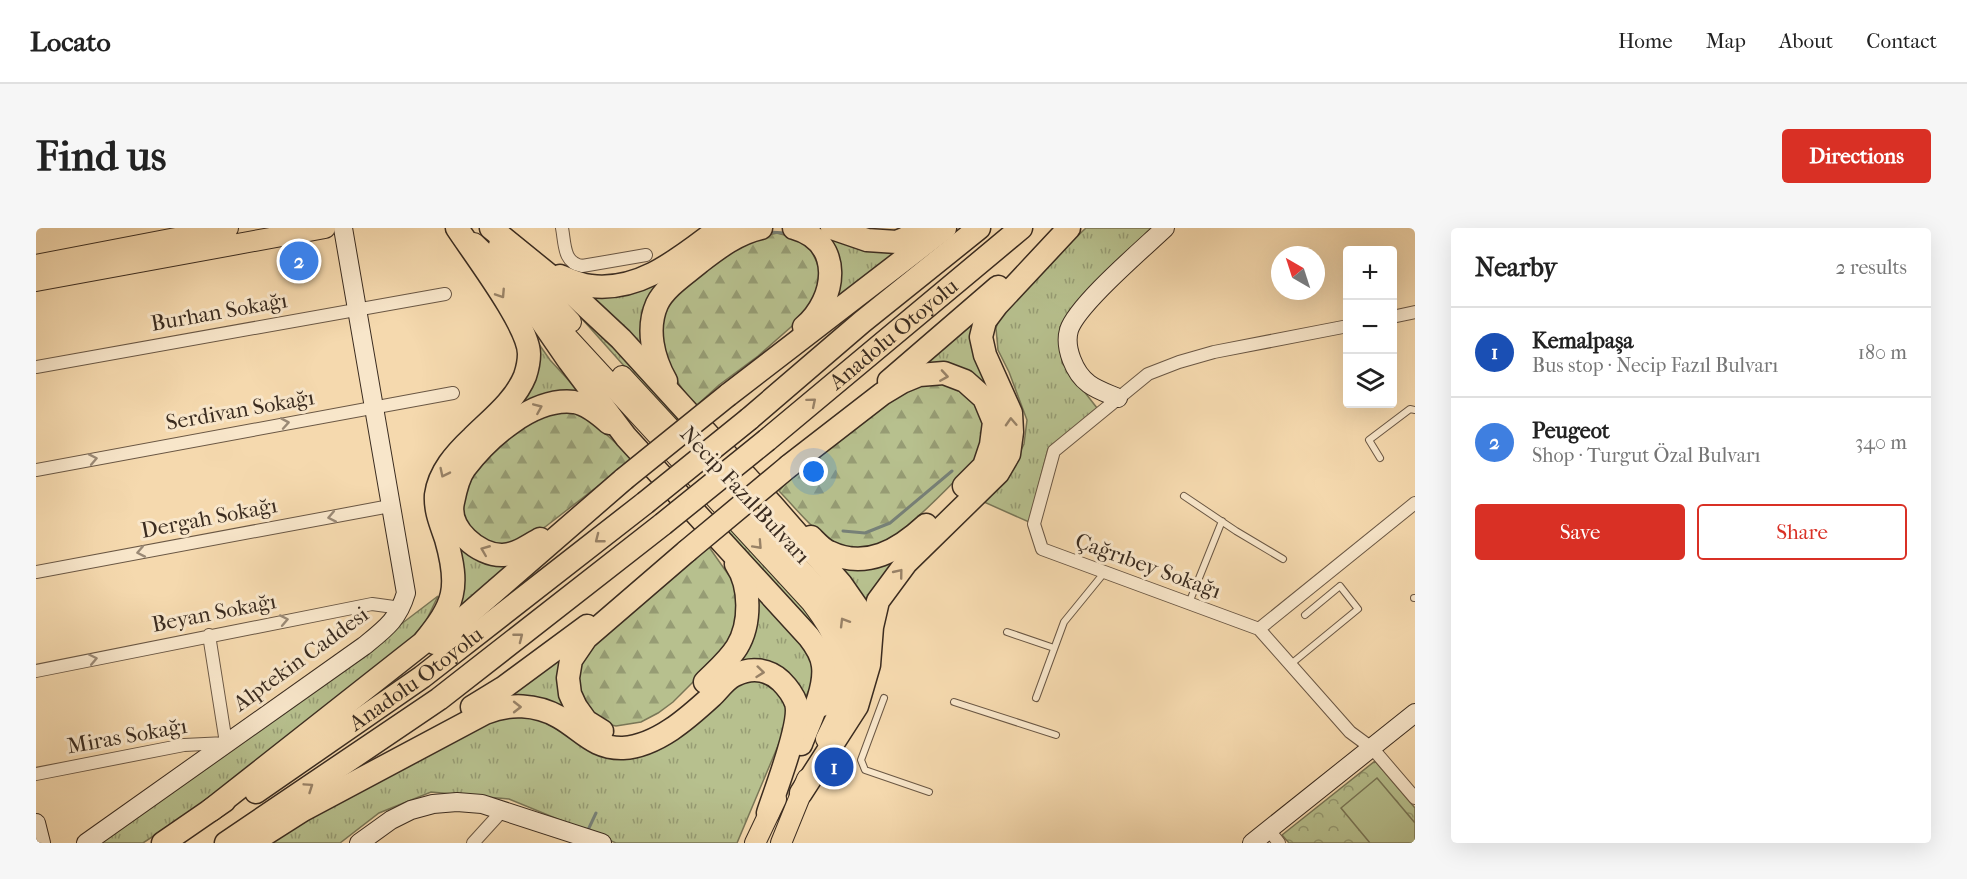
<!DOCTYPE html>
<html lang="en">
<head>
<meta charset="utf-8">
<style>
	:root { --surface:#fff; --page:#f6f6f6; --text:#222; --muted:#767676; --line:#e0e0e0; --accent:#d93025 }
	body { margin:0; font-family:"IM FELL French Canon",serif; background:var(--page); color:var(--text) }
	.controls { position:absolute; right:18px; top:18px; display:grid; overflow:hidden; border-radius:6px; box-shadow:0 6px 24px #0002 }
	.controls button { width:54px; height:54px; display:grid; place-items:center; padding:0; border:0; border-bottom:2px solid var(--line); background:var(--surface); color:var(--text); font:30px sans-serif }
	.compass { position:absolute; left:1235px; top:18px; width:54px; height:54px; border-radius:50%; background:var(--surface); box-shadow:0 6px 24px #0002; rotate:321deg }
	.you { position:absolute; left:778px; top:244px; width:21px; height:21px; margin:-15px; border:4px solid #fff; border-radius:50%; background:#1a73e8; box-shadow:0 0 0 9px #1a73e833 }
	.badge { display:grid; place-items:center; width:39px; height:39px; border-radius:50%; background:var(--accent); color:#fff; font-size:20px; font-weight:700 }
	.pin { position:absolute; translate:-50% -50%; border:3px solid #fff; box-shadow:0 2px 6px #0006 }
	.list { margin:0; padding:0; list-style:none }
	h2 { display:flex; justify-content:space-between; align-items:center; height:78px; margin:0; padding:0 24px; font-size:26px }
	h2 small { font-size:20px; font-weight:400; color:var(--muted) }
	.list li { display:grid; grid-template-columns:39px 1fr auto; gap:18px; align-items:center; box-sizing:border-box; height:90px; padding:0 24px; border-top:2px solid var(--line) }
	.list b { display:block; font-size:22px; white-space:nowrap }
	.list p { margin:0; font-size:20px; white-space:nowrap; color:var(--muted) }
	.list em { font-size:20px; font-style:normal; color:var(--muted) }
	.actions { display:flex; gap:12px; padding:18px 24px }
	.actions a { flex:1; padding:14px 0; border:2px solid var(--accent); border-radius:6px; text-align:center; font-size:21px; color:var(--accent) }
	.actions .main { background:var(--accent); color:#fff }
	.icon { flex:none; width:33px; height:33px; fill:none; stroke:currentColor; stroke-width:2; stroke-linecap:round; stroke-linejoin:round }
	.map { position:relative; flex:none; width:1379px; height:615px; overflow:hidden; border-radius:6px }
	header { display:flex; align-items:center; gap:36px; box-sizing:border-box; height:84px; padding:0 30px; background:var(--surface); border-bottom:2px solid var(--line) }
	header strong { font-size:28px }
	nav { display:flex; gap:33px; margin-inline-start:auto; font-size:21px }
	.intro { display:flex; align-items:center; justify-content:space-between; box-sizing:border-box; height:144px; padding:0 36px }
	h1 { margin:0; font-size:42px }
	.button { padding:15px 27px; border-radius:6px; background:var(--accent); color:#fff; font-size:21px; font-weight:700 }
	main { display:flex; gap:36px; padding:0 36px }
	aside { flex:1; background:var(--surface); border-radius:6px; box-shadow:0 6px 24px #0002 }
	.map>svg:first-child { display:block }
</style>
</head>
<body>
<header>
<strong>Locato</strong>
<nav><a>Home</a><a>Map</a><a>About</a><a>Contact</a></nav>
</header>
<div class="intro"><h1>Find us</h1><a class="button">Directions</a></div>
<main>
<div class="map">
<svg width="1379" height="615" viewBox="0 0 1379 615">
	<defs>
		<pattern id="grass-tufts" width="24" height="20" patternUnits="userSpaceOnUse" patternTransform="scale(1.5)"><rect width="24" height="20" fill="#b7c08e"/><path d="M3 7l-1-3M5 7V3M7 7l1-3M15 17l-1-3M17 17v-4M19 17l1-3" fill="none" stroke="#969c74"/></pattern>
		<pattern id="forest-firs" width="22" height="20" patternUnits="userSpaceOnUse" patternTransform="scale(1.5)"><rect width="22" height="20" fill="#b7c08e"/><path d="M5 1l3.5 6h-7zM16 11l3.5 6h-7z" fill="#969c74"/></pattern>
		<pattern id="park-crowns" width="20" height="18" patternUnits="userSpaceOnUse" patternTransform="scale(1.5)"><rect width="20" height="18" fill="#b7c08e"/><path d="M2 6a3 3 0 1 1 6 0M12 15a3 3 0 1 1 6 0" fill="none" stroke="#969c74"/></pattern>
	</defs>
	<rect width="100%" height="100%" fill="#f5d9ae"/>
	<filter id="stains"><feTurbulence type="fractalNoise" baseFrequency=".00333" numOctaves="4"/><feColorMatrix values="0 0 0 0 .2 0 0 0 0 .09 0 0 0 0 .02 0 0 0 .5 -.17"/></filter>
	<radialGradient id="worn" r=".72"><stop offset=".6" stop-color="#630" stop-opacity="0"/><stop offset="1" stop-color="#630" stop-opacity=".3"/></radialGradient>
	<path fill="url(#grass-tufts)" stroke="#797657" stroke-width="1.5" d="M780,0L804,12L865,20L797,73Z
		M1050,0H1122L1024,99L1026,135L1061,180L1012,221L993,294L948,274L973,246L988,216L991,192L973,144L962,122L960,100L966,79Z
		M632,46L609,128L537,63Z
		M539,83L588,126L647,188L639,195Z
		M945,83L959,167L877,141Z
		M500,112L514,132L549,170C519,161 505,166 478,180Z
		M696,299L786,401L789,419L686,307Z
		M415,306L482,330L416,389Z
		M858,334L830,385L800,337C824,345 835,342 858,334Z
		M718,356L779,430L778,452L766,476L756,450L693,443Z
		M402,368L390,393L371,416L196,556L107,615H62L293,451Z
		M533,420L536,491L455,477Z
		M718,448L747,459L752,494L701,615H580L473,571L395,564L343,585L304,615H232L449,491L477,486L502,490L538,511L582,527L689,463Z"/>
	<path fill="url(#forest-firs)" stroke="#797657" stroke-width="1.5" d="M741,5C773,13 778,21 787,53L772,84L722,128L683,157L660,178C634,149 608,102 640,67C649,57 662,50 672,41C694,24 713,10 741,5Z
		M909,153L943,174C950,198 951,213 936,235C917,255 860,315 836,321C824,324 810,320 800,315C777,304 760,280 743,263L759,244L846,174L881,156Z
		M538,183L558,195L597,231L509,299L483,316L463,317L444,313L430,295L423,271L434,246L459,219L507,184Z
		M673,319L701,359L702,401L679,432L637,474L622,485L605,494L580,498L571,496L550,482L538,449L546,424L569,401Z"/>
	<path fill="url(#park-crowns)" stroke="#797657" stroke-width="1.5" d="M1339,533L1379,580V615H1253L1246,607Z"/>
	<path fill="#b7c08e" stroke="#797657" stroke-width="1.5" d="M1341,550L1379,595V615H1334L1305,580Z"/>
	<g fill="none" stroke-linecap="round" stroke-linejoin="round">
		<path stroke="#778178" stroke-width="3" d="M732,4L750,5
			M807,303L829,305L854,295L916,243
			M552,602L560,585"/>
		<g stroke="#6a5744" stroke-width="8">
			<path id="lane" d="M1344,230L1333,212L1374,181L1379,182
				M1148,268L1200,303L1247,331
				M1378,370H1379
				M1153,375L1186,293
				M971,404L1018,420
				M1255,436L1322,381L1304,358L1269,387
				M848,470L825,532L829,542L893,564
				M1000,470L1028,394L1068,345
				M918,474L1020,507"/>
		</g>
		<g stroke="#6a5744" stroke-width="14">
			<path id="street" d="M526,0C529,15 527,35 546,38L610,27
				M1356,89L1379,84
				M1312,98L1178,124L1143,134L1112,146L1018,223L998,296L1006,321L1223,401L1314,504L1337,521L1379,570
				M0,139L409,66
				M0,242L417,165
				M0,344L354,278
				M1223,401L1379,275
				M0,443L336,376L365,380
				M0,546L148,517L190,515L173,407
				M1233,602L1243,615
				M437,615L467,582"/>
		</g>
		<g stroke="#3b2c20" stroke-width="20">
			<path id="secondary" d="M1082,170C1073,166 1061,162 1053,156C1038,145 1028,119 1033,102C1041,77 1108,20 1129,0
				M0,595L5,615
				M50,615L328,418C349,401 362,392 370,365L307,0
				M323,615L355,592L375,582L397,576L421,574L446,576L566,615
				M1216,615L1379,485"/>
		</g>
		<g stroke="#3b2c20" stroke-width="22">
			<path id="primary" d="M438,15L488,63
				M463,17L535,94
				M0,37L192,0
				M0,53L289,0
				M509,85L775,374C807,416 808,431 786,478
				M586,148L791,370C797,378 805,387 810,396C831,435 807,475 790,511
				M719,615L740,571
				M745,615L771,551"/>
		</g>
		<g stroke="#3b2c20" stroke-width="25">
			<g id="highway">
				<path d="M455,0L540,69L585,111L736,277L805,356L821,379L828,398L830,415"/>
				<path d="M758,0C808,14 801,71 768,99"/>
				<path d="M796,0L831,12L861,14L892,0"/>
				<path d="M524,48C533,52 544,57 555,58C606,64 646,28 684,0"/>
				<path d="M478,53L533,133L590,209L773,409C780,418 786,427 787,438C790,461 773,495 765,516"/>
				<path d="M630,153C617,130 610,101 621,76C629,59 650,46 664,34C682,20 702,5 725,0"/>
				<path d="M853,153L962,59"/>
				<path d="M692,167L909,0"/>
				<path d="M713,191L826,94L943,0"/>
				<path id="s1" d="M731,212L985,0"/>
				<path d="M753,238L846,166L866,154L883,147L908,145L929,153L948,170L958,194L955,217L948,238L928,258"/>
				<path d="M775,309C780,314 786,321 793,324C830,342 863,322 890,297"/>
				<path d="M504,311C492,318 481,326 467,327C442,328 411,300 417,274C419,264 423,248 429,240C452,210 497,169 538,174C551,176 564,187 573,195"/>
				<path d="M399,415L588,251"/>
				<path d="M669,454C680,443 693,432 701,419C715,396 715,358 700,336"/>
				<path d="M436,479L467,460L551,398"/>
				<path d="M566,503L550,493L540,479L534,466L532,450L535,432L550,410L651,323"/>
				<path id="s2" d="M220,564L386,449L609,275"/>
				<path d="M765,565L821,478L833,437L836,399L842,373L870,335L962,245L973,226L976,204L975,185L949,127L945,109L949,93L961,77L1033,0"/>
				<path d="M175,582L387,415C419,376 424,360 410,311C405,296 399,283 400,267C403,244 420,225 436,210C454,192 479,173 489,148C491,142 493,132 493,126C493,98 438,26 421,0"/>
				<path d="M127,615L188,573"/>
				<path d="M190,615L403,471L627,296"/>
				<path d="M215,615L267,582L449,485C473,475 500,476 523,489C546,502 558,521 587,520C621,518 652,490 676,468C683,461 691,450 699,447C715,439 732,441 745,453C751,459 757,467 760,475C766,495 739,563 732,585"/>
			</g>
		</g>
		<use href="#lane" stroke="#f8e6ca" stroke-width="6"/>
		<use href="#street" stroke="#f8e6ca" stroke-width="12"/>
		<use href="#secondary" stroke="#f8e6ca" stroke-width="18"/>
		<use href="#primary" stroke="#f5d9ae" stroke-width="20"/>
		<use href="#highway" stroke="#f5d9ae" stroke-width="22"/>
		<g stroke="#3b2c20" stroke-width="25" stroke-linecap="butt">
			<path id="highway-bridge" d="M588,251L692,167
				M609,275L713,191
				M627,296L731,212
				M651,323L753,238"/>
		</g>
		<use href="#highway-bridge" stroke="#f5d9ae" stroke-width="22"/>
	</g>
	<defs><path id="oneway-chevron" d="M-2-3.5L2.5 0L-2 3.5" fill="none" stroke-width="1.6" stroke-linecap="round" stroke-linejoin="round" transform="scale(1.5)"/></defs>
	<g stroke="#988267">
		<use href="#oneway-chevron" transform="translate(465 66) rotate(57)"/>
		<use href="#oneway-chevron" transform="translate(908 148) rotate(9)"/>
		<use href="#oneway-chevron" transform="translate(776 174) rotate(-40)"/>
		<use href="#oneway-chevron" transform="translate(502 180) rotate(-23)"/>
		<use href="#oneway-chevron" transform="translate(975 194) rotate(-93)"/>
		<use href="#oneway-chevron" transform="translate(408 245) rotate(116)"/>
		<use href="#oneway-chevron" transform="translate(563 311) rotate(142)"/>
		<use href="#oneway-chevron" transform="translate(722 317) rotate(47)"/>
		<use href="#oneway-chevron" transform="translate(449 322) rotate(-158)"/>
		<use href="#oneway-chevron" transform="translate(863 345) rotate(-51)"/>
		<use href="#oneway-chevron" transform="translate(808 394) rotate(-121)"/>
		<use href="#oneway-chevron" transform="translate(483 409) rotate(-38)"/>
		<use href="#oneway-chevron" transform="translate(724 444) rotate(6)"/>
		<use href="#oneway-chevron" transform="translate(481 479)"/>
		<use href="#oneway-chevron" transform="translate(273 559) rotate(-34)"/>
	</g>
	<g stroke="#9a8975">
		<use href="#oneway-chevron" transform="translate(249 195) rotate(-10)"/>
		<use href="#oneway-chevron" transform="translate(57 231) rotate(-11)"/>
		<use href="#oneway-chevron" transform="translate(296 289) rotate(169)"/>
		<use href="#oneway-chevron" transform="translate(105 324) rotate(169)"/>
		<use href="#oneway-chevron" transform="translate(248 392) rotate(-11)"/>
		<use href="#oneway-chevron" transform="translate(57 431) rotate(-12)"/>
	</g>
	<g text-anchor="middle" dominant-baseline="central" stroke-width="6" stroke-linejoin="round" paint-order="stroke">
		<g font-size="22" fill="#3b2c20" stroke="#f8e6ca">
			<text transform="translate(183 84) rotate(-10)">Burhan Sokağı</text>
			<text stroke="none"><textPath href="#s1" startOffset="165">Anadolu Otoyolu</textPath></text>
			<text transform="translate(204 182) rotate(-10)">Serdivan Sokağı</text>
			<text transform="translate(709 267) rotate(47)">Necip Fazıl Bulvarı</text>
			<text transform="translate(173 290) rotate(-11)">Dergah Sokağı</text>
			<text transform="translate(1112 338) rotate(20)">Çağrıbey Sokağı</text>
			<text transform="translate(178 385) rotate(-11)">Beyan Sokağı</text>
			<text transform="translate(265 431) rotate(-36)">Alptekin Caddesi</text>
			<text stroke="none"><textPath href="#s2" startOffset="196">Anadolu Otoyolu</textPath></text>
			<text transform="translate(91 508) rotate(-10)">Miras Sokağı</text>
		</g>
	</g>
	<rect width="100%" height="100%" filter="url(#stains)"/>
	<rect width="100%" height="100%" fill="url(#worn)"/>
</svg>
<div class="controls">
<button>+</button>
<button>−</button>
<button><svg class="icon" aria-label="layers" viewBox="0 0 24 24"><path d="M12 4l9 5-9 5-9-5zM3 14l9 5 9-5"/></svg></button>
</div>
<svg class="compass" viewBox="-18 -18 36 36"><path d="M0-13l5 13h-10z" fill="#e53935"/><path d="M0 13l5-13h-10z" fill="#767676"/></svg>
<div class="you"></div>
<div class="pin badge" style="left:798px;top:539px;background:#1a4fb4">1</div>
<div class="pin badge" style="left:263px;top:33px;background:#3f7fe0">2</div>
</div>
<aside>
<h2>Nearby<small>2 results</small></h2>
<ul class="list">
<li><span class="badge" style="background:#1a4fb4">1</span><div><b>Kemalpaşa</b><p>Bus stop · Necip Fazıl Bulvarı</p></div><em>180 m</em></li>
<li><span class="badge" style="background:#3f7fe0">2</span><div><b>Peugeot</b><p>Shop · Turgut Özal Bulvarı</p></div><em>340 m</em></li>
</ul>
<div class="actions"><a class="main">Save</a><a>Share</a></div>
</aside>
</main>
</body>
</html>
